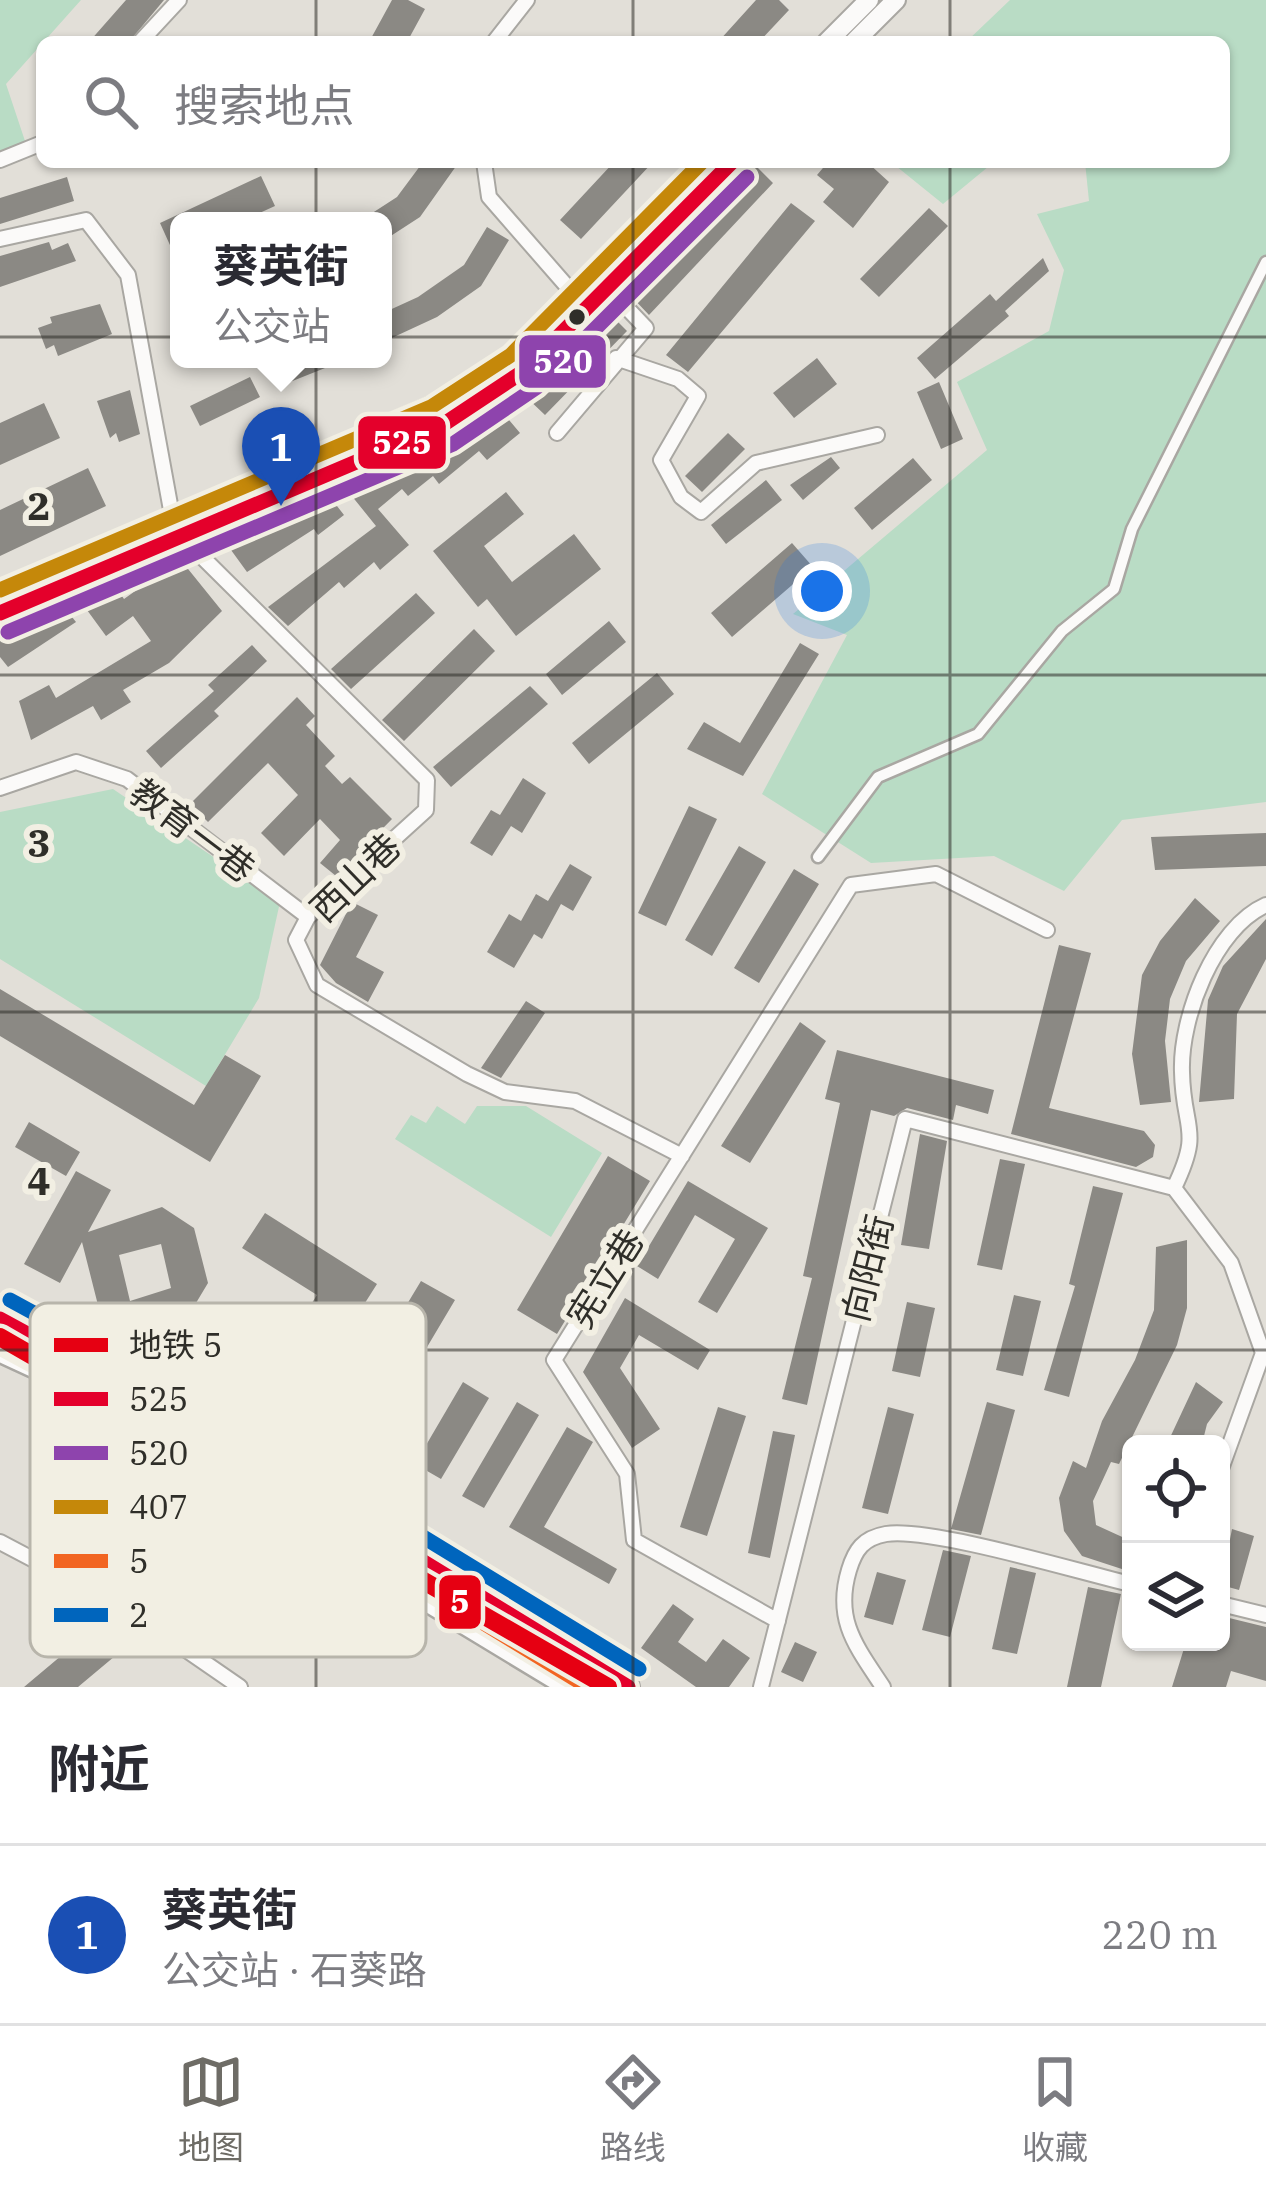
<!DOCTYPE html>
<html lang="zh">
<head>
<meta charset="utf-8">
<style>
	:root { --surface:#fff; --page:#f7f7f7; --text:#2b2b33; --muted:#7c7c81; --line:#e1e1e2; --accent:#6e6c66 }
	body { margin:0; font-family:"IBM Plex Serif","Noto Sans SC",serif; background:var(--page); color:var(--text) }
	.controls { position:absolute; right:36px; bottom:36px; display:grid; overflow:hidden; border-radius:18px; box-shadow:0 3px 9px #0004 }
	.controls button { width:108px; height:108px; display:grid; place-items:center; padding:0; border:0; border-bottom:3px solid var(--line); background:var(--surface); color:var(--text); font:60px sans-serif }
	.you { position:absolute; left:822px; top:591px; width:42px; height:42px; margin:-30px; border:9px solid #fff; border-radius:50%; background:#1a73e8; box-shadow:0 0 0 18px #1a73e833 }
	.badge { display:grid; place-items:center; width:78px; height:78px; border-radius:50%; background:var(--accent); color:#fff; font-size:39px; font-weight:700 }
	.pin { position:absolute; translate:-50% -99px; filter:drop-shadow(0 3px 6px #0008) }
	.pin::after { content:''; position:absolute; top:63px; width:42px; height:36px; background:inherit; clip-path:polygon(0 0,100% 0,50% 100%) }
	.popup { position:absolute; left:170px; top:212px; width:222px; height:156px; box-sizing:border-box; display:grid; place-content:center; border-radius:18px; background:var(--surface); filter:drop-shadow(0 3px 9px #0005); font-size:39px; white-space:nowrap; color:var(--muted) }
	.popup b { font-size:45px; color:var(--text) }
	.popup::after { content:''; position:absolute; left:50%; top:100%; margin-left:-24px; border:24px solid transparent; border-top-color:var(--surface) }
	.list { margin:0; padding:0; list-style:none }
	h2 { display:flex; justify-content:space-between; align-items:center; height:156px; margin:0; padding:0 48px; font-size:51px }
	h2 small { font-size:39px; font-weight:400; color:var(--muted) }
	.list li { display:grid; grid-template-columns:78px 1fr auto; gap:36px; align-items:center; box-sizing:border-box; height:180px; padding:0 48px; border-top:3px solid var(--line) }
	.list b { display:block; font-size:45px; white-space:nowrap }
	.list p { margin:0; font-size:39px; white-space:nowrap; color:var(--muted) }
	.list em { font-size:39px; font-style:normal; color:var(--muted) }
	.icon { flex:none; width:66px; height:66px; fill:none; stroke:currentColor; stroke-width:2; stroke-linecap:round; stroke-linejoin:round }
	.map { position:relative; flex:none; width:1266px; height:1687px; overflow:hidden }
	.search { position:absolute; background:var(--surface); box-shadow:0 3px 9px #0004; left:36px; right:36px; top:36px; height:132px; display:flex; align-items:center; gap:30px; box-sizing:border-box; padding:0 42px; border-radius:18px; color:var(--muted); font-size:45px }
	.sheet { height:336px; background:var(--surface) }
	nav { display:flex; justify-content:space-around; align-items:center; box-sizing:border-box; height:168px; border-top:3px solid var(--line); background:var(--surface); font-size:33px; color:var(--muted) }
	nav a { display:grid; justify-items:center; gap:6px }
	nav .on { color:var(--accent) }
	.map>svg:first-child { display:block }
</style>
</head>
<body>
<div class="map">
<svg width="1266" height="1687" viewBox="0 0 1266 1687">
	<rect width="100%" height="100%" fill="#e2dfd8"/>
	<path fill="#b9dcc5" d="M0,0H81L6,84L30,156L0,161Z
		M1010,0H1266V802L1122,820L1064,891L994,856L871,863L762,794L847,635L793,614L987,450L957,382L1049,331L1064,270L1037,214L1089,201L1085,162H1224V42H966Z
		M891,162H994L943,204Z
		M113,789L280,902L259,998L206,1086L0,959V812Z
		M437,1106L465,1124L477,1106H526L602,1153L551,1237L395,1139L411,1115L426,1123Z"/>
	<path fill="#8b8984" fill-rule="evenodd" d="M126,0H164L129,42H89Z
		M392,0H408L425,9L407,42H369Z
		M756,0H779L789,10L759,42H718Z
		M423,162H459L420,217L383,241V221H360L397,197Z
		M614,162H653L581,239L560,220Z
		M828,162H867L889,182L853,228L823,202L834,189L817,175Z
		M755,165L773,183L649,315L631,296Z
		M261,176L275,206L242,221H179V265L160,223Z
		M67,177L74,201L0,224V198Z
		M791,203L815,221L688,372L666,355Z
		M929,208L948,226L879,297L860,279Z
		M487,227L509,240L481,286L437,317L383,342V313L418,297L464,265Z
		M49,242L52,250L68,243L76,261L0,287V256Z
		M1043,258L1049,271L1005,311L1009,316L935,379L917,358L990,294L996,301Z
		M100,304L112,334L58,356L54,345L46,349L38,328L52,323L50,317Z
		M608,312L627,331L545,415L525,396Z
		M817,358L837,384L794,418L773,393Z
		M270,359H344L345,360L280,386Z
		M250,377L260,397L200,426L190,406Z
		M939,382L963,439L941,449L917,392Z
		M130,390L140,434L119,442L116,433L110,438L97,401Z
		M44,403L60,438L0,465V423Z
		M504,414L520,433L487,460L479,451L439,484L433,476L408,496L402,489L378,509L409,545L380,570L374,562L344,588L339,582L288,626L268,607L376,526L351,495L359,488L388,467L394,475L424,451L429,457L486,417L491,424Z
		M728,433L745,449L702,492L685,476Z
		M831,457L840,468L803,500L790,485Z
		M913,458L932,480L872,530L854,508Z
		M88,468L106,506L0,556V510Z
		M766,480L782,500L726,544L711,525Z
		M506,492L524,514L484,546L512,582L574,534L601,569L516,636L487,599L478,607L433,551Z
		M330,497L344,515L318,535L314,529L247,572L231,550L261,526L267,534L297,511L302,518Z
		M792,543L813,567L732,637L711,613Z
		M180,559L222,611L169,663L123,690L131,702L101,720L93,706L31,740L19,701L49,685L56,698L151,641L133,616L106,636L87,610L117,589L124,599Z
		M416,593L435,613L351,689L331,669Z
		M60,602L76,622L8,667L0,657V640Z
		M609,621L626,642L562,695L546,674Z
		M474,629L495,651L404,741L382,720Z
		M800,643L819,654L743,776L687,749L704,722L740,743Z
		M252,645L267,661L214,711L219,716L161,768L146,751L214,691L208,685Z
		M657,673L674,694L589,764L572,743Z
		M530,686L548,704L451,787L433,767Z
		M297,697L315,716L306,725L335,756L325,766L342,784L350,777L392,819L336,876L320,863L340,840L320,819L284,856L261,833L298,795L268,763L208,822L190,804Z
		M523,778L546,793L522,833L511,826L492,856L470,843L491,810L500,815Z
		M689,806L717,819L666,926L638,913Z
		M1266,833V866L1155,870L1151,837Z
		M739,846L766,862L712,956L685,940Z
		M570,864L592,877L573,911L561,904L542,939L534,934L514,968L487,952L509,914L521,921L536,894L548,901Z
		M794,869L819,884L759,983L734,968Z
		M1195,898L1220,921L1186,961L1170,999L1165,1041L1171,1102L1140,1105L1132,1054L1142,975L1160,941Z
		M352,902L378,915L356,957L384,972L368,1002L336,983L320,965Z
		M1266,919V959L1237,1014L1234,1099L1199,1102L1208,1000L1223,966Z
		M1059,945L1091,953L1049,1108L1144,1131L1155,1145L1153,1157L1136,1167L1011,1134Z
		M0,989L194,1105L225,1055L261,1076L210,1162L0,1036Z
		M526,1001L545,1013L501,1078L481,1068Z
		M800,1022L826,1041L750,1163L721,1146Z
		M837,1050L994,1090L988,1114L956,1105L953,1120L907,1108L894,1116L871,1110L807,1405L782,1399L812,1278L803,1276L840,1103L825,1099Z
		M29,1122L80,1152L66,1176L15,1147Z
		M920,1134L947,1141L929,1249L901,1245Z
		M608,1156L650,1181L557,1334L517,1310Z
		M1000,1159L1025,1164L1002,1270L977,1265Z
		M76,1171L111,1190L88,1232L162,1207L194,1228L208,1283L187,1318L135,1332L100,1313L82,1242L60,1283L24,1264ZM161,1244L171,1288L130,1301L119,1255Z
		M688,1181L768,1228L717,1313L698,1302L735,1239L695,1215L658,1279L637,1266Z
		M1093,1186L1123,1193L1069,1397L1044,1390L1075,1286L1069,1284Z
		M265,1213L377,1284L316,1380L342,1397L323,1427L259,1386L317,1295L242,1248Z
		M1187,1240V1308L1177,1345L1119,1464L1111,1462L1093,1501L1096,1525L1131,1541V1572L1082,1556L1064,1531L1059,1498L1073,1461L1086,1468L1102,1421L1135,1360L1154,1310L1156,1247Z
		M421,1281L455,1300L414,1369L380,1349Z
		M1014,1295L1041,1301L1023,1376L996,1370Z
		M625,1298L710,1350L698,1370L639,1335L620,1368L660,1429L632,1448L583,1372Z
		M907,1302L935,1308L920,1377L892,1371Z
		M463,1382L489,1398L441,1479L415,1464Z
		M1196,1382L1223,1402L1207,1424L1202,1444H1167Z
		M517,1402L539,1415L484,1508L462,1496Z
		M987,1402L1015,1410L981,1535L951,1529Z
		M718,1407L746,1416L707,1536L680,1527Z
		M888,1407L914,1414L888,1514L862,1508Z
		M567,1427L593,1442L544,1527L617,1569L609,1584L509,1527Z
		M773,1431L795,1435L770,1558L748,1553Z
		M104,1503L130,1532L84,1573L56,1547Z
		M1232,1529L1254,1536L1239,1590L1221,1585Z
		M943,1550L971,1556L950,1637L922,1630Z
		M1010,1567L1036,1573L1017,1654L992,1649Z
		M877,1572L906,1580L893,1625L864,1617Z
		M234,1577L263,1608L216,1651L188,1620Z
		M1088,1587L1121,1594L1101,1687H1067Z
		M673,1604L694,1619L678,1642L706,1662L723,1639L750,1658L729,1687H696L641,1648Z
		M1221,1616L1266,1627V1681L1231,1671L1226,1687H1172L1186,1642H1221Z
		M99,1624L121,1651L78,1687H24Z
		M795,1642L817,1652L803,1682L781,1672Z"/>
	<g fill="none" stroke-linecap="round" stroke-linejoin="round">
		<g stroke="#a9a7a2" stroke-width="15">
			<path id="pedestrian" d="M818,857L878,777L978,734L1062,631L1114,589L1132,529L1266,262"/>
		</g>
		<g stroke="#a9a7a2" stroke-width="18">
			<path id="minor" d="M140,42L179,0
				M494,42L527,0
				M0,160L42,143
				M484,162L489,197L578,299
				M0,239L86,220L128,275L173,521L183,538L427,780L426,810L308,917L296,940L317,985L467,1074L505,1092L575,1101L682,1156
				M616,358L678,379L698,396L661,460L681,497L701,512L756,463L877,435
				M557,433L646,328L607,287
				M0,788L76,762L127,779L308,917
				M1221,1469L1263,1353L1231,1263L1174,1188C1203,1128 1183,1131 1182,1072C1180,1018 1214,928 1266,905
				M0,1542L127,1609L240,1687
				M1221,1604L1266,1615
				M778,1621L634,1540L627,1474L554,1360L851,885L936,874L1047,930
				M761,1687L905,1119L1174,1188
				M883,1687C856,1646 834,1620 849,1570C855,1550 863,1538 886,1534C931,1527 1079,1572 1131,1584"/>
		</g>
		<g stroke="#a9a7a2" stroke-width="22">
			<path id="secondary" d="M827,42L869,0
				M854,42L896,0
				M0,593L457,395L527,345L707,162
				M0,613L441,426L524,371L732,162"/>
		</g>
		<g stroke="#a9a7a2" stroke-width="26">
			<path id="primary" d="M0,1319C217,1425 421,1561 628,1687
				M0,1351L65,1381L570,1687"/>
		</g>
		<use href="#pedestrian" stroke="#fbfaf9" stroke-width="10"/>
		<use href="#minor" stroke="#fbfaf9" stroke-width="14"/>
		<use href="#secondary" stroke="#fbfaf9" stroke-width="18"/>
		<use href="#primary" stroke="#fbfaf9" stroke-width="21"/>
		<g stroke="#f2efe3" stroke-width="24">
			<path id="bus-1" d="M0,613L441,426L524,371L732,162
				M0,1319L239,1449L628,1687"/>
		</g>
		<g stroke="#f2efe3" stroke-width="24">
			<path id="bus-2" d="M8,632L453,444L537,387L747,177"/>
		</g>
		<g stroke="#f2efe3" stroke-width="24">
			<path id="bus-3" d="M0,590L431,407L511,355L702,162"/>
		</g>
		<g stroke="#f2efe3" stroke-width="24">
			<path id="bus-4" d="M0,1343L229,1467L588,1687"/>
		</g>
		<g stroke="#f2efe3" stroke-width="24">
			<path id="bus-5" d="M10,1300L250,1431L639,1669"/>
		</g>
		<use href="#bus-1" stroke="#e4002b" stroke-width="15"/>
		<use href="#bus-2" stroke="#8e44ad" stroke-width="15"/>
		<use href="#bus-3" stroke="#c5880a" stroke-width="15"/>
		<use href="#bus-4" stroke="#f26522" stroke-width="15"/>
		<use href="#bus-5" stroke="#0065bd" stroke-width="15"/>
		<g stroke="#f2efe3" stroke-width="27">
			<path id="metro-1" d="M0,1337L608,1687"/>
		</g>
		<use href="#metro-1" stroke="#e60012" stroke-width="18"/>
	</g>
	<path fill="none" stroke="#2f2e29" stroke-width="3" stroke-opacity="0.55" d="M316,0V42M633,0V42M950,0V42M316,162V1687M633,162V1687M950,162V1687M0,337H1266M0,675H1266M0,1012H1266M0,1350H1266"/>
	<circle fill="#2f2e29" stroke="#f2efe3" stroke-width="4.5" cx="577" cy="317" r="10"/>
	<g text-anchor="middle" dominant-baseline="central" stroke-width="12" stroke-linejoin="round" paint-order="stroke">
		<g font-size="36" fill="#2f2e29" stroke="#f2efe3">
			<text transform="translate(193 830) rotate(37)">教育一巷</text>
			<text transform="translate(355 877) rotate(-44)">西山巷</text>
			<text transform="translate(867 1268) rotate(-76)">向阳街</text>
			<text transform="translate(605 1278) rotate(-58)">宪立巷</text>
		</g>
	</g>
	<rect x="30" y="1303" width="396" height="354" rx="18" fill="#f2efe3" stroke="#b8b5ab" stroke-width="3"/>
	<rect x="54" y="1338" width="54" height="14" fill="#e60012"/>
	<rect x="54" y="1392" width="54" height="14" fill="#e4002b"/>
	<rect x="54" y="1446" width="54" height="14" fill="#8e44ad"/>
	<rect x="54" y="1500" width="54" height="14" fill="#c5880a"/>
	<rect x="54" y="1554" width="54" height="14" fill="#f26522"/>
	<rect x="54" y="1608" width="54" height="14" fill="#0065bd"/>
	<g font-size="33" fill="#2f2e29">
		<text x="129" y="1357">地铁 5</text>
		<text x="129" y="1411">525</text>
		<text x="129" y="1465">520</text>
		<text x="129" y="1519">407</text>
		<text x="129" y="1573">5</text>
		<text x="129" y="1627">2</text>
	</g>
	<g font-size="39" text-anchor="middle" font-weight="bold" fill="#2f2e29" stroke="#f2efe3" stroke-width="12" stroke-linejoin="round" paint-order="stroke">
		<text x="39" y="520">2</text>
		<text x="39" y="857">3</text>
		<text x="39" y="1195">4</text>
	</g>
	<g stroke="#f2efe3" stroke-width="4.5">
		<rect x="517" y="333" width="91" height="57" rx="12" fill="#8e44ad"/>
		<rect x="356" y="414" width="92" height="57" rx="12" fill="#e4002b"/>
		<rect x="437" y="1573" width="46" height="58" rx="12" fill="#e60012"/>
	</g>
	<g font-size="33" text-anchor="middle" font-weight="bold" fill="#fff">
		<text x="563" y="373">520</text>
		<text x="402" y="454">525</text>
		<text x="460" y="1613">5</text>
	</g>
</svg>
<div class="controls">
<button><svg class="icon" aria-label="locate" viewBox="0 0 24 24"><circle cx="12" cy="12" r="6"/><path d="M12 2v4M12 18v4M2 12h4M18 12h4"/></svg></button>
<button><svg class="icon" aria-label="layers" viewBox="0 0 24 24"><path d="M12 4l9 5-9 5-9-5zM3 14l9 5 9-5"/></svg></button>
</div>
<div class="you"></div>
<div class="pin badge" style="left:281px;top:506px;background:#1a4fb4">1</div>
<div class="popup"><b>葵英街</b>公交站</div>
<div class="search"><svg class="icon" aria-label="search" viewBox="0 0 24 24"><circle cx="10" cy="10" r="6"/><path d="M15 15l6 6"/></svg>搜索地点</div>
</div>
<section class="sheet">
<h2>附近<small></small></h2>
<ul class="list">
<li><span class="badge" style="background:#1a4fb4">1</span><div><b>葵英街</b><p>公交站 · 石葵路</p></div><em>220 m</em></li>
</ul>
</section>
<nav>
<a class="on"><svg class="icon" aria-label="map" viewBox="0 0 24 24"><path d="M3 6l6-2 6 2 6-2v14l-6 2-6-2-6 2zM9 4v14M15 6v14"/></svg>地图</a>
<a><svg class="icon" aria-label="directions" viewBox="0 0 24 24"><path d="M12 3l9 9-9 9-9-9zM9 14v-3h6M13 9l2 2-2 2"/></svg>路线</a>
<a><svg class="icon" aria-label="saved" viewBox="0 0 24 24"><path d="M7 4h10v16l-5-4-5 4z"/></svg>收藏</a>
</nav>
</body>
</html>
